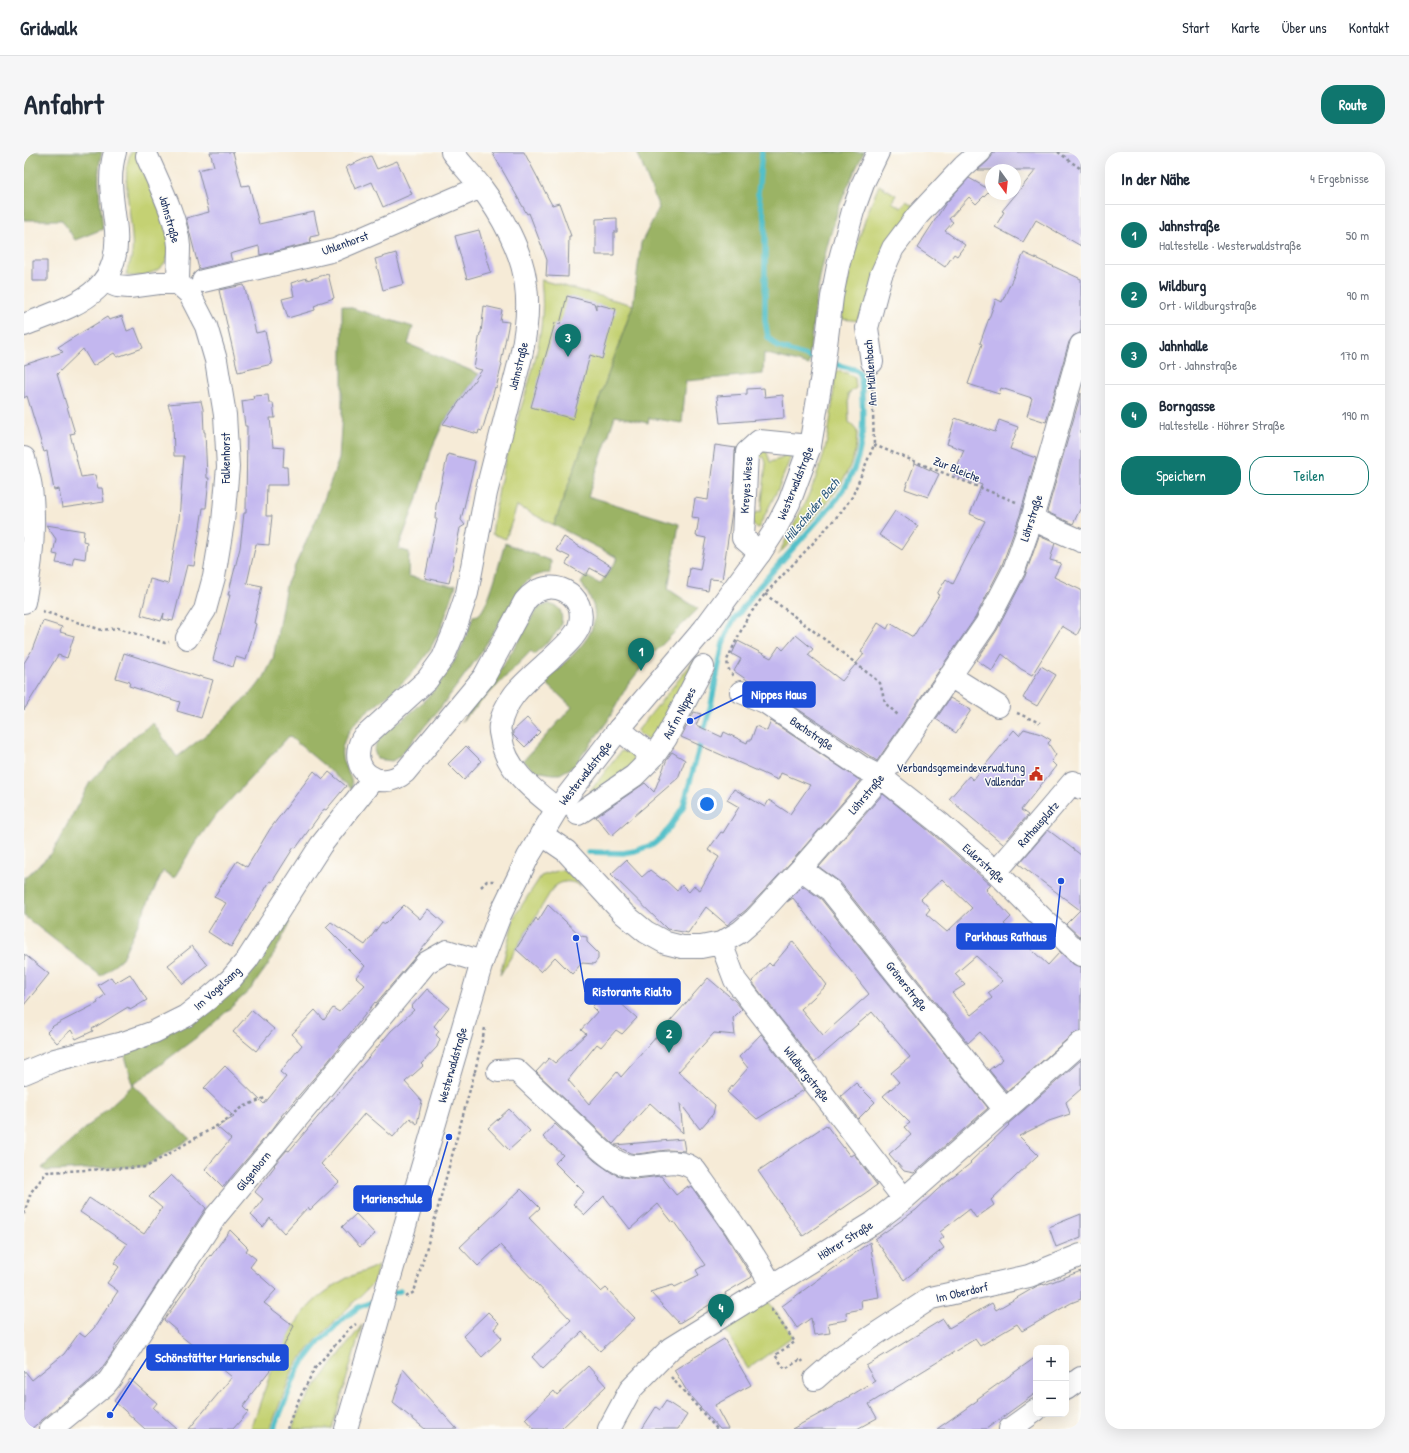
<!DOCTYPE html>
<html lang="de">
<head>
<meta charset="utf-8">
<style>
	:root { --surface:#fff; --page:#f6f6f7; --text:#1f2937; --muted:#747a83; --line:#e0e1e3; --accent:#0f766e }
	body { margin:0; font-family:"Patrick Hand",sans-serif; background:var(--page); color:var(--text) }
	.controls { position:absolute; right:12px; bottom:12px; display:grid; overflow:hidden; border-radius:8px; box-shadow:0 4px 16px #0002 }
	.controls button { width:36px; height:36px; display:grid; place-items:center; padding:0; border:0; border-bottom:1px solid var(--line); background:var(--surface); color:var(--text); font:20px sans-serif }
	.compass { position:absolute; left:961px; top:12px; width:36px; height:36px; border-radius:50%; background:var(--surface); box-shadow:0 4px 16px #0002; rotate:165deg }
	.you { position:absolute; left:683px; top:652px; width:14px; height:14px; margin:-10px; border:3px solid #fff; border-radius:50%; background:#1a73e8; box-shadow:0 0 0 6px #1a73e833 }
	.badge { display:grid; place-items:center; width:26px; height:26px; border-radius:50%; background:var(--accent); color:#fff; font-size:13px; font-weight:700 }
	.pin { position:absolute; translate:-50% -33px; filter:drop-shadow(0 1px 2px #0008) }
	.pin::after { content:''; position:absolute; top:21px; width:14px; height:12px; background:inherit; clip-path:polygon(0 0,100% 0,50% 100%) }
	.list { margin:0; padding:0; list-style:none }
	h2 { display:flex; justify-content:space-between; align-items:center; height:52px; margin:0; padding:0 16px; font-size:17px }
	h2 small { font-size:13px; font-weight:400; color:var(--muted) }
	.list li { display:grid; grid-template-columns:26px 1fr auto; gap:12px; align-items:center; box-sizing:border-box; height:60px; padding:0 16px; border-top:1px solid var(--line) }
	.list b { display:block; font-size:15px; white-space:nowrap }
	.list p { margin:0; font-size:13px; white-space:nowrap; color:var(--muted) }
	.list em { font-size:13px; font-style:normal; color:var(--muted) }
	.actions { display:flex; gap:8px; padding:12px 16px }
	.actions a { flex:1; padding:9px 0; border:1px solid var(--accent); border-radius:16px; text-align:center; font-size:14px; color:var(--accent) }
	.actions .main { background:var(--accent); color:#fff }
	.map { position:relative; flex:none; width:1057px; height:1277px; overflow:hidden; border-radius:16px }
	header { display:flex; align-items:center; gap:24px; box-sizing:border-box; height:56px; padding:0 20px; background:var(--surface); border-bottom:1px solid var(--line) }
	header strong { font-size:19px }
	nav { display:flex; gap:22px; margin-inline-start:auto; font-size:14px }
	.intro { display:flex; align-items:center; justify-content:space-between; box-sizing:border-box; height:96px; padding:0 24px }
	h1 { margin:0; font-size:28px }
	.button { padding:10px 18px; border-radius:16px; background:var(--accent); color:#fff; font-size:14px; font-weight:700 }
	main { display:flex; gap:24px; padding:0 24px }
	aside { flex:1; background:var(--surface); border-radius:16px; box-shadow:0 4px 16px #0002 }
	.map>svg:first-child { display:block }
</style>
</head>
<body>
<header>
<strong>Gridwalk</strong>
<nav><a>Start</a><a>Karte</a><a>Über uns</a><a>Kontakt</a></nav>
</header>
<div class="intro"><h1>Anfahrt</h1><a class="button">Route</a></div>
<main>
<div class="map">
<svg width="1057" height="1277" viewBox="0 0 1057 1277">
	<rect width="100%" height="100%" fill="#fdfcf7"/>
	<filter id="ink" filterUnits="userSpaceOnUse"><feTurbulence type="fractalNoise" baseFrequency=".025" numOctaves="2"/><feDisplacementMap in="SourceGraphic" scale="8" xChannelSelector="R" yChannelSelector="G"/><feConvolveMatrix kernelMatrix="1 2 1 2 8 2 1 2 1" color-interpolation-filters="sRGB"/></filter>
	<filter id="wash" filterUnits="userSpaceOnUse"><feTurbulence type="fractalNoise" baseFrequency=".012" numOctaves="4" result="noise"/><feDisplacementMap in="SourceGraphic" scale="16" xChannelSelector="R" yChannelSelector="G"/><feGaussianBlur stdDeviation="0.9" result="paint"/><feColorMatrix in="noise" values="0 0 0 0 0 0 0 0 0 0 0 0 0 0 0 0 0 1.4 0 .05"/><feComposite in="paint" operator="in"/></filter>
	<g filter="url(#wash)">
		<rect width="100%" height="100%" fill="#f6ebd7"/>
		<path fill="#c4d173" stroke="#708068" d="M107,0H113L112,4C123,30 146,72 145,99C144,109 137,117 129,120C122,123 108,126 102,123C104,116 107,109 108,102C111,73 95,25 107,0Z
			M855,33L872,43L868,50L877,56L882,49L891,54L836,169L818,167C823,119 836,77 855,33Z
			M517,128L609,153L530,373L493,354L482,387L468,382C471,361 474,339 479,318C493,256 526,194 517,128Z
			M812,219L823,221L831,226L832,236L824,242L825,270L833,279C833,288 832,298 829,306C816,345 781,374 754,403C770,372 788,341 798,308C807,279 808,248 812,219Z
			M741,294L746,310L759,306L756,295L770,297L754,337L735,375L733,376L729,373L726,363L737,359L742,311L740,305L729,308Z
			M675,504L629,588L625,589L615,582L614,578L672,506Z
			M597,599L607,601L609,605L610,612L561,646Z
			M536,718L541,719L557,734C546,728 538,728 529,736L476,823L490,765L517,724Z
			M354,1113L350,1130L294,1186L270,1215L246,1277H227C243,1232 260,1170 300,1141C307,1136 315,1130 323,1126C333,1121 344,1119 354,1113Z
			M744,1149L769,1184L724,1217L699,1174Z
			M338,1173L308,1277H268L277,1254Z"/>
		<path fill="#9bb365" stroke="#5b7162" d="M0,0H78C71,23 77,53 79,77L51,88L38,68H0Z
			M613,0H840C829,23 817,46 810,71C795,117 789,164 785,213L740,201L739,222L662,229L658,271L625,266L624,271L591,264L564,344L655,372L644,437L674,457L626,505L603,534L583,570L550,614L536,622H528L512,619L499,609L548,555L520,529C540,510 579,484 569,453C566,445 562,438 557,431L562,424L576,432L594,406L530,373L609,153L617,91L635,56Z
			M318,153L389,175L384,192L455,222L419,272L408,296L397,336L374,397L385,400L384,424L428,434L432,433C423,461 414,489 395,513C386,524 374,535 362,545C344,561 326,569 319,593C313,611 330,622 328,637L265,584L188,668L170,693L150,726L139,719L98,806L77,824L0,764V725H2L28,701L66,630L108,586L129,571L153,605L192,575L230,538L240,525L249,507L262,433L293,366L315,307L318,260Z
			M481,391L527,409L526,421C514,421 506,426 498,434L454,505L417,555L376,604L368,609L353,607L350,598L354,588C364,576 379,568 391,557C419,533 439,500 449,464C450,464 455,463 455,462C465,455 477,404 481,391Z
			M525,452C531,454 536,455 537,461C542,478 521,492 510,502L507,499L437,570L475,519L492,493L509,463L516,455Z
			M261,767L266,771L244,813L226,838L181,879L109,933L166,987L121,1014L22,1019L18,1016L109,933L100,900L134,887Z"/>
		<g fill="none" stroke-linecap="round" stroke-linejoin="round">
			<path stroke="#52c0c9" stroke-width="5.5" d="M738,0L734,42L741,67V169L744,185L754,195L795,208
				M564,700L599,701L611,699L630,692L638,685L646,675L659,655L687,553L699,491L707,472L732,438L814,346C843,304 840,274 837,224L835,220L832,218L803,210
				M367,1142L376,1139
				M250,1277L274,1217L295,1190L320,1166L335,1155L353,1148"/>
		</g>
		<g id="blocks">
			<path fill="#c3b7ef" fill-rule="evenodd" d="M186,0H209L218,34L225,33L235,72L290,60L295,83L286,85L287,91L236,103L235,94L206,102L208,109L175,117L162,66L185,60L174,18L190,14Z
				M468,0H500L528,53L535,51L547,84H545L544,125L522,124L523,108L505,61L503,62Z
				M968,0H1057V94L1012,68L999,90L971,75L980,60L978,59L1012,18H954L964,9L968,4Z
				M347,4L353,17L373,9L388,42L359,55L348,30L331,37L322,15Z
				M945,26L966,38L952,52L945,45L925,67L929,70L921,79L941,93L933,104L930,102L921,115L893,96L922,51Z
				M593,66V80H590V103H572V67Z
				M455,78L467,120L443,127L431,84Z
				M372,101L380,132L359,138L351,107Z
				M1000,101L1057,127V177L1056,181L1049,184L1045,190L1022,270L1003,264L1008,246L977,236L975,242L944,232L958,192L956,191L972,147L978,150Z
				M9,109H23V129H9Z
				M304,122L310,146L295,151V152L290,154L291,158L264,166L258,147L270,144L267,131L283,126V128Z
				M220,133L232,181L241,179L248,212L214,220L195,138Z
				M543,144L570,151L572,157V152L592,157L578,207L566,203L549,267L507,255L531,171L536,172Z
				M460,154L478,158L476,169L485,170L477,211L478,212L472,236L471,235L458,279L455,278L454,282L419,272L458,218L450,216L456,181H457Z
				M98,164L103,179L111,176L119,196L93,205L90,201L69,214L59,197L33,222L51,281L46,282L57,325L71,323L74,336H78L80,350L38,356L35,337L30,338L23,299L20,300L3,244L0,246V213L39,200L34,195L83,165L85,168Z
				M740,236L741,245L759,243L760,266L696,271L693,244L723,242V237Z
				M1057,241V355L1049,372L1023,360Z
				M244,243L245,251H249L251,266H246L249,295L260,296L259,315H263L264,333H243L242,364H248L245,393L232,392L223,431L238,434L230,471L232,472L222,508L212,505L209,515L189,508L206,443H204L216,396L220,361H222L223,274H221L218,249L230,247L229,244Z
				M177,249L179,257L180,280H181L183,326H185L182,356H179L170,414L163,413L149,469L139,467L140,461L137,469L117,463L126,427L144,432L155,367L160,304H150L149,268L144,252Z
				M931,266L971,280L975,268L994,275L986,297L1012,306L996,363L978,413L951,466L853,609L748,540L726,530L710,519L717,507L708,502L714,489L747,506L755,494L759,498L772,483L789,497L784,503L818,529L840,502L837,500L841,493V492L854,471L863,477L866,471L889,485L915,443L913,442L922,427L929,432L961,369L946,362L958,333L930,322L940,298L923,292Z
				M691,293L712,296L711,299L708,359L698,428L686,427L684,439L663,435L666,416L676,418L682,386L672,384L675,366L668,365L671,346L684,348Z
				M424,302L451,309L437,368L441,373L436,376L425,431L401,426L413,367H411L412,354Z
				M891,311L915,322L904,345L881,337Z
				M871,359L894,374L878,398L855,383Z
				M22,373L60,379L59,389L63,390L61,407L50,405L48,413L32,411L34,403L29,402L32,387Z
				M1015,384L1031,391L1026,408L1037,411L1030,425L1057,438V475L1053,483L1038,474L1008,523L997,517L978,502L968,519L953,508L973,478L1001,424Z
				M540,385L587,414L581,424L566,416L562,424L542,412L546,405L532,398Z
				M19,469L38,475L36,480L50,484L43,506L34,503L0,558V511L8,498Z
				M100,501L175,525V524L189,528L177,566L153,559L156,550L105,534L106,530L92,526Z
				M1017,514L1032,523L1013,554L999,546Z
				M926,546L947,558L932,581L912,567Z
				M670,560L677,562L672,573L698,585L700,580L723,591L724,588H727L732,574L743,579L747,569L837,629L768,709L722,758L703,773L682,755L664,781L643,777L587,722L602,708L618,725L626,718L639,728L640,727L653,739L658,733L665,740L670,734L676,738L695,705L684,698L697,680L699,681L715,655L703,648L710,637L741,655L745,648L766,662L786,633L757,621L754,628L657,585Z
				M503,566L516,580L501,595L489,583V579Z
				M1000,577L1017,582L1027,588L1024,591L1032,603L1027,609L1032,614L997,658L1004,663L979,692L925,647L945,624L949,628L990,578L995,583Z
				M442,594L457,609L440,628L424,612Z
				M648,600L661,608L654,626L587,684L572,665L621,631L630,640L643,607Z
				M290,619L299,627L305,620L322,634L302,658L300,657L272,696L270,695L248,730L246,729L207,795L184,780L202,751L190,745L213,709L223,715L246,677Z
				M859,642L910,683L967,733L962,738L987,765L980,772L1024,813L1036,800L1049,812L1057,815V879L1049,882L983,940L965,918L979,907L956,880L944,891L816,730L795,715ZM918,727L948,756L923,780L902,762L906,757L897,747ZM952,804L979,829L964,841L968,846L947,863L928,841L941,833L931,822Z
				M1024,678L1057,703V786L1042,772L1056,758L995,712Z
				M779,734L797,747L964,956L890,1021L880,1019L865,1002L887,983L880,975L886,971L859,944L875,930L867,921L886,905L848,860L790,910L728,830L745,811L748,814L769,789L803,833L777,857L799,883L845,842L769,746L763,750Z
				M380,753L396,767L404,757L420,771L352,851L351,850L302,912L257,964H258L250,975L199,1035L181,1017L207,987L193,975L210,965L180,936L201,914L240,952L262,925L256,920L278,893L268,882L291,858L300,868L309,856L315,860L341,833L332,825L341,814L302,775L307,770L341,793L358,770L361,772Z
				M524,753L557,784L563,785V790L574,801V807L570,812L558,811L548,822L531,805L517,820L492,797L512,766L514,769Z
				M168,794L183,813L159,832L144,813Z
				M0,802L25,822L0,853Z
				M106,822L123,848L106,858L104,855L68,877L69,879L52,887L47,878L33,891L23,880L29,874L74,851L73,849L81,843L74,833L87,825L91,831Z
				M684,826L711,849L718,857L709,866L711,883L690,881L654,920L691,953L689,962L676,977L656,951L659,981L626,951L589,992L512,920L525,906L531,911L562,882L557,878L573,860L568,855L583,839L613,866L598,882L592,878L577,895L573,892L544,928L565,952L593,920L597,925Z
				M403,837L425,855L410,874L415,879L412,883L416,887L413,895L397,912L399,914L381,930L398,949L393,972L386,966L369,985L341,961L297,1012L315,1030L286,1058L284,1055L260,1081L246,1066L239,1075L227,1063L239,1047L231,1040L251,1014L250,1013L263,998L265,999L367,879L390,858L387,855Z
				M228,858L250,877L232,899L209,880Z
				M737,882L780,938L733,967L703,940L724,916L715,905Z
				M1057,908V937L1042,950L1046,962L1025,969L995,984L1014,1003L967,1048L970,1053L952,1066L946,1057L916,1080L920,1085L915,1089L920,1096L880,1128L851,1087L892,1058L913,1038L947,1011L946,1010L985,973L984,972Z
				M832,931L851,950L834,967L817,944Z
				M485,957L506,979L485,998L464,976Z
				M531,972L571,1009L588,1021L599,1025L612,1027L637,1024L652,1043L664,1034V1036L667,1034L701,1082L728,1125L701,1141L702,1143L655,1171L626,1140L649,1133L651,1135L675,1123L672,1118L681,1113L650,1070L649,1071L634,1052L606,1077L580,1044L561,1063L549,1052L560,1040L531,1011L539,1003L519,985Z
				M802,973L826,1004L830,1002L853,1033L779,1084L734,1019Z
				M659,987L661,999L643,998L613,1002L606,1001L591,993Z
				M147,1023L182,1056L114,1162L93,1191L89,1198L90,1199L77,1217L67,1228L18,1268L7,1277H0V1218L8,1228L40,1202L55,1181L61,1185L70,1176L94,1139L83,1131L95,1115L90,1111L103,1092L56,1060L65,1046L120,1082L138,1056L125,1045Z
				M497,1037L516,1056L505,1066L577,1140L582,1136L611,1166L576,1199L558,1180L519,1217L508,1205L547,1168L476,1093L454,1114L436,1095Z
				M332,1062L351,1082L336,1095L318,1075Z
				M1057,1062V1085L1032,1095L1025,1075Z
				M206,1078L224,1096L222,1099L232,1107L226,1115L252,1138L240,1151L270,1174L262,1189L253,1209L225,1245L226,1246L219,1255L224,1260L209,1277H165L208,1225L152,1180L153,1179L140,1168L186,1103L187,1104Z
				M846,1090L855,1145L837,1148L838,1157L822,1160L823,1168L804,1171L806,1181L790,1183L787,1166L773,1176L758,1154Z
				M1057,1119V1147L1047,1151L998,1179L993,1172L956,1194L951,1187L845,1252L853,1266L833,1277H768L808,1255L851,1229L842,1214L919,1167L925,1176L968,1151L972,1158L1013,1134L1019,1132L1020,1133Z
				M464,1160L475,1171L470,1177L478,1186L458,1205L439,1184Z
				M700,1187L727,1233L691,1253L704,1277H696L666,1244L650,1218Z
				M1012,1205V1241L962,1277H913L954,1248L953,1247Z
				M564,1214L582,1234L537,1277H510L501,1267L530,1239L533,1243Z
				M379,1217L410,1252L433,1277H401L369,1251Z
				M106,1227L133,1251L129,1256L153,1277H121L90,1249Z
				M642,1249L663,1263L654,1277H618L632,1255L636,1258Z"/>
		</g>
	</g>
	<g filter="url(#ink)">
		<use href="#blocks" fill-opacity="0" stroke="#888d9a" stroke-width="1"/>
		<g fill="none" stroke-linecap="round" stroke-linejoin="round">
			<g stroke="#888d9a" stroke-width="24">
				<path id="minor" d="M428,0C437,12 448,23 457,35C477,62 499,100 502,134C505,157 502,181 497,204L462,341L443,441L430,480L419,506L403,528L338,587C323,617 355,642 381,620L460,525L501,449C524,420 566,442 555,475C550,487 536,498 527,507C516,517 498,532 490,543C484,551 478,562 476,573C475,576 476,581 477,585C481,617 509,638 533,657
					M81,129L93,134L105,135L135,131H154C154,119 155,106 155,94C153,66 134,30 123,4
					M179,129L311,98L457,35
					M154,131L165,141L182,174L192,208L201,263L204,315L199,370L190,425L181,458L163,486
					M0,173C54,152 101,140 91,69C88,46 84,23 91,0
					M848,210L843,176L857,123L869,96L894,63L940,14L956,0
					M0,306C2,316 6,326 7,336C12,375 8,412 0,450
					M1008,367L1057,389
					M736,401L719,386L723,300L735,289L786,294
					M926,524L974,554
					M717,540L741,550L839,616L857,625L918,673L972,720L1021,769L1057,803
					M595,577L629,605
					M554,662L610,624L629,605L642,586L679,515
					M517,682L542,699L600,762L622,780L642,791L658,795H677L697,791L716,780L731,767L777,717L857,625L962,472L990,418L1008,367L1057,193
					M777,717L806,738L981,958
					M972,720L1049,630L1057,636
					M697,791L711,828L880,1047
					M474,919L492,918C513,938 535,958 557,979C568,989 580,1003 594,1010C618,1023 649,999 671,1018C698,1056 725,1093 748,1134
					M0,921L31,908L99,891L130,880L162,864L185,846L207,827L223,808L297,693L349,627
					M791,1227L815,1206L907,1146L1005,1124L1057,1103
					M1042,1237L1057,1226
					M27,1277L81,1233L86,1227L192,1064L402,811L423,799L458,810
					M585,1277L606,1238L647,1196L849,1071L880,1047L1057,891
					M986,1277L1012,1258"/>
			</g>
			<g stroke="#888d9a" stroke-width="24">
				<path id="major" d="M364,1132L458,810L476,763L504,705L533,657L595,577L680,477L736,401L751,378L765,351L786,294L799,217L808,145L814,114L829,59L840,29L854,0
					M322,1277L351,1178"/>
			</g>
			<path stroke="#888d9a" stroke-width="2.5" stroke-dasharray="3 3" stroke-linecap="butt" d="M1034,0L1057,17
				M850,293L992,350
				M741,442L825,506L856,531L861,551L875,564
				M18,459L78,478L94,476L141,491L145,490
				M709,524L704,516L703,508L723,466L741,442L790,390L817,360L828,345L850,293L848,228
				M993,561L1016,571
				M457,735L463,729H472
				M452,919H451L461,876
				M0,1062L7,1040L23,1020L122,1015L199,970L219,955L243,945
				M382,1145L390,1140L410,1070L451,919
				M747,1157L771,1190L751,1203L761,1217L777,1207L779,1210
				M647,1225L693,1277
				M263,1277L272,1253L291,1216L326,1176L332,1172"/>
			<use href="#minor" stroke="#fff" stroke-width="22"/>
			<use href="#major" stroke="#fff" stroke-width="22"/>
			<g stroke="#888d9a" stroke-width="24" stroke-linecap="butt">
				<path id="major-bridge" d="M351,1178L364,1132"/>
			</g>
			<use href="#major-bridge" stroke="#fff" stroke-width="22"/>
		</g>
	</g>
	<defs>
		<g id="civic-bare" transform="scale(1.08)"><path d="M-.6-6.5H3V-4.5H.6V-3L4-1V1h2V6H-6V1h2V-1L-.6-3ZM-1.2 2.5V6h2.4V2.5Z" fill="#c8321e" stroke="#fdfcf7" stroke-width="2.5" paint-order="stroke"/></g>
	</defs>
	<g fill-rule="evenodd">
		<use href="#civic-bare" x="1012" y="622"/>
	</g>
	<g text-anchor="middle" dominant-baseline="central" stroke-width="3" stroke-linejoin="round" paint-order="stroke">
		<g font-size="12" fill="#1b2f5e" stroke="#fdfcf7">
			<text transform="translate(146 67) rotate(74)">Jahnstraße</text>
			<text transform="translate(321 91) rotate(-20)">Uhlenhorst</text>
			<text transform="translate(494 214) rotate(-76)">Jahnstraße</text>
			<text transform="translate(846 221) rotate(-94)">Am Mühlenbach</text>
			<text transform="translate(201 306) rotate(-90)">Falkenhorst</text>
			<text transform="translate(933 317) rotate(22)">Zur Bleiche</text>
			<text transform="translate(771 331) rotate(-68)">Westerwaldstraße</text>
			<text transform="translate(722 333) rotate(-86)">Kreyes Wiese</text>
			<text transform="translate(1007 366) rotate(-72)">Löhrstraße</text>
			<text transform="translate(655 561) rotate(-62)">Auf'm Nippes</text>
			<text transform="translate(788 581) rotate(34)">Bachstraße</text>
			<text transform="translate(561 621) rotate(-52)">Westerwaldstraße</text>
			<text transform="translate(842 642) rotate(-50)">Löhrstraße</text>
			<text transform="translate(1014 672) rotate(-49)">Rathausplatz</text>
			<text transform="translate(960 711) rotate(42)">Eulerstraße</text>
			<text transform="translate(883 834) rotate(52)">Grönerstraße</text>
			<text transform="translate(193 836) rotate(-42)">Im Vogelsang</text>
			<text transform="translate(428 913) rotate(-74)">Westerwaldstraße</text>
			<text transform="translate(783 922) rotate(52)">Wildburgstraße</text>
			<text transform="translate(229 1019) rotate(-51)">Gilgenborn</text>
			<text transform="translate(821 1088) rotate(-32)">Höhrer Straße</text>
			<text transform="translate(938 1140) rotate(-13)">Im Oberdorf</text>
		</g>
		<g font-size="12" fill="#1b2f5e" stroke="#fdfcf7" text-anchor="end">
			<text x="1001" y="615">Verbandsgemeindeverwaltung<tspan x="1001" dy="14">Vallendar</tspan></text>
		</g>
		<g font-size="13" font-style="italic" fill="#2c5a7e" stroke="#fdfcf7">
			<text transform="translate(787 358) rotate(-50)">Hillscheider Bach</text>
		</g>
	</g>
	<path fill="none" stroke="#1d4ed8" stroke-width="1.5" d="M666 569L719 543M1037 729L1031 785M552 786L561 840M425 985L407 1046M86 1263L123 1206"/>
	<g fill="#1d4ed8" stroke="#fdfcf7" stroke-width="1.5">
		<circle cx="666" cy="569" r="4"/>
		<circle cx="1037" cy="729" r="4"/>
		<circle cx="552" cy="786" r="4"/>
		<circle cx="425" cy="985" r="4"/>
		<circle cx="86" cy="1263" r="4"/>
	</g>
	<g fill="#1d4ed8" stroke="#1d4ed8" stroke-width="1.5">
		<rect x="719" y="530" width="72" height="25" rx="4"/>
		<rect x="933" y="772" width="98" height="25" rx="4"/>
		<rect x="561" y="827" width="95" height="25" rx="4"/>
		<rect x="330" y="1034" width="77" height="25" rx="4"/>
		<rect x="123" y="1193" width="141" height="25" rx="4"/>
	</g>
	<g font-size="13" text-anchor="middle" font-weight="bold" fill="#fff">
		<text x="755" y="547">Nippes Haus</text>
		<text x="982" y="789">Parkhaus Rathaus</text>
		<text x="608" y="844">Ristorante Rialto</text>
		<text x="368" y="1051">Marienschule</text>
		<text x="194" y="1210">Schönstätter Marienschule</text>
	</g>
</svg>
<div class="controls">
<button>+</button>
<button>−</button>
</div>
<svg class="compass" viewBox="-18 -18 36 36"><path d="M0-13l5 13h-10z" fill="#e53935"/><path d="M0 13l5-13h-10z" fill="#747a83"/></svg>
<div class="you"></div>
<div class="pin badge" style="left:617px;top:519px">1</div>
<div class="pin badge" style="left:645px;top:901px">2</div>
<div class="pin badge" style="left:544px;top:205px">3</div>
<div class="pin badge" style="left:697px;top:1175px">4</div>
</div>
<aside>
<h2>In der Nähe<small>4 Ergebnisse</small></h2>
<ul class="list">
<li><span class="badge">1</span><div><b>Jahnstraße</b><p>Haltestelle · Westerwaldstraße</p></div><em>50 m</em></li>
<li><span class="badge">2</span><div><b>Wildburg</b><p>Ort · Wildburgstraße</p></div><em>90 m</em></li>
<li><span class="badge">3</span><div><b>Jahnhalle</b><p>Ort · Jahnstraße</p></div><em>170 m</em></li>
<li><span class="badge">4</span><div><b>Borngasse</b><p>Haltestelle · Höhrer Straße</p></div><em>190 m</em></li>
</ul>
<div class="actions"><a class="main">Speichern</a><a>Teilen</a></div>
</aside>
</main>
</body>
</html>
